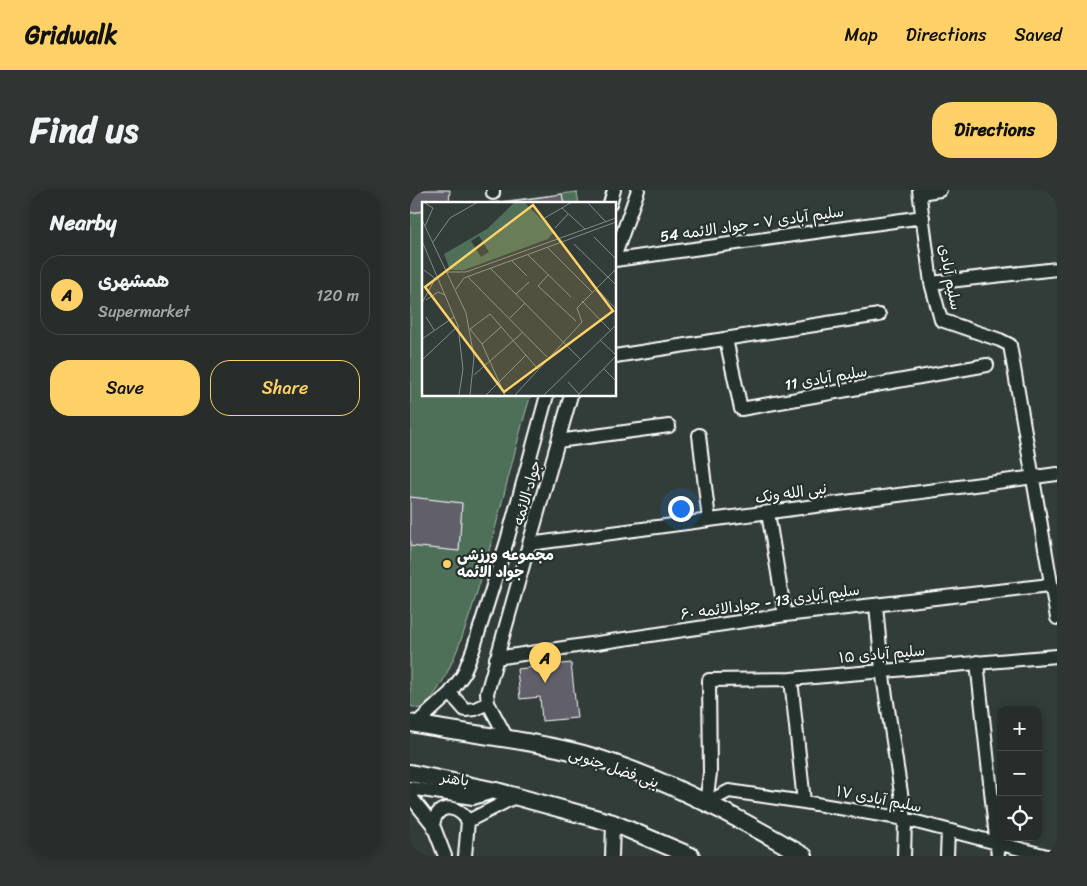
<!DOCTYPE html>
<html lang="en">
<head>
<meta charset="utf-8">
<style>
	:root { --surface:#262d2b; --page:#2e3533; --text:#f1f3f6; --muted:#a4a8a9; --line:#424947; --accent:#ffd166 }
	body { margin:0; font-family:Sriracha,"Playpen Sans Arabic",sans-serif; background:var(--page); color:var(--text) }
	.controls { position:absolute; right:15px; bottom:15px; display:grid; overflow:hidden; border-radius:10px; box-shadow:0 2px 12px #0003 }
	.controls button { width:45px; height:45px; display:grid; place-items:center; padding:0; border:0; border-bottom:1px solid var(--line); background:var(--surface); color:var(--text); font:25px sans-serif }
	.you { position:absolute; left:270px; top:318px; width:18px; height:18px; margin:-12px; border:4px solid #fff; border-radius:50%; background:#1a73e8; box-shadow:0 0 0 8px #1a73e833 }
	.badge { display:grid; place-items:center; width:32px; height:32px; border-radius:50%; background:var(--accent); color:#111; font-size:16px; font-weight:700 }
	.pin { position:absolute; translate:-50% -41px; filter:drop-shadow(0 1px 2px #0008) }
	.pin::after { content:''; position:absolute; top:26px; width:18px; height:15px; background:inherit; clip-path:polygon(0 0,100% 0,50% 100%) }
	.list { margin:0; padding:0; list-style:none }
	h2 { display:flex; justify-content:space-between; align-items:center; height:65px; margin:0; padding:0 20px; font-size:21px }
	h2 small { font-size:16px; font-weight:400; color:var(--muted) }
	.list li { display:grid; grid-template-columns:32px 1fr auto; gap:15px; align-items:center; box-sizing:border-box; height:80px; margin:0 10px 10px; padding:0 10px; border:1px solid var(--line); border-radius:20px }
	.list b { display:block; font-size:19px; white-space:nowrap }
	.list p { margin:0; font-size:16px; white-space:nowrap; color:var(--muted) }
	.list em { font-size:16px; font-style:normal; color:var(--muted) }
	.actions { display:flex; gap:10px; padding:15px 20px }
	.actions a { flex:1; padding:11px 0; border:1px solid var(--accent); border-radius:20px; text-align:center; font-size:18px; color:var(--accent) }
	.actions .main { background:var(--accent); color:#111 }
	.icon { flex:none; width:28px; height:28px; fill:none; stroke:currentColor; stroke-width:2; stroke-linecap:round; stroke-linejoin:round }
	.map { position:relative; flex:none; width:647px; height:666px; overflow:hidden; border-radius:20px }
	header { display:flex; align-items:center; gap:30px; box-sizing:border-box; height:70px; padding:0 25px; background:var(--accent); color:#111 }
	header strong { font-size:24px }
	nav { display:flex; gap:28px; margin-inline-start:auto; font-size:18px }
	.intro { display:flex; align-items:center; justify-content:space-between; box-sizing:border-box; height:120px; padding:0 30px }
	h1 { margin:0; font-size:35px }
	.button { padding:12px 22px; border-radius:20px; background:var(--accent); color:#111; font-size:18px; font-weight:700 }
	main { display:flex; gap:30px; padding:0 30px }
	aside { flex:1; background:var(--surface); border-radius:20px; box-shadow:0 2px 12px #0003 }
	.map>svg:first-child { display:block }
</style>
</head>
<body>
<header>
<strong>Gridwalk</strong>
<nav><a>Map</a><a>Directions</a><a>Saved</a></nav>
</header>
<div class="intro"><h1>Find us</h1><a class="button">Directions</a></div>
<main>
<aside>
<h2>Nearby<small></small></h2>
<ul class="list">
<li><span class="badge">A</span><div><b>همشهری</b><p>Supermarket</p></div><em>120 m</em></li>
</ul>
<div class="actions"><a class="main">Save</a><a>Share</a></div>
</aside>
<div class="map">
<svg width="647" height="666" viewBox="0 0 647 666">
	<rect width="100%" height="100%" fill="#323c39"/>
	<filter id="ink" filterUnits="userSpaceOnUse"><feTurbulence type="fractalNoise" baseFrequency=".02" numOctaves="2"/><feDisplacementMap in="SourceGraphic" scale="10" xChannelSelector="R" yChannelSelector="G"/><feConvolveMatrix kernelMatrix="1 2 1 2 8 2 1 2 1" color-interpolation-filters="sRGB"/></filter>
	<g filter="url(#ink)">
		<path fill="#4f6f58" stroke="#a7b7ac" d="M167,2L169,14H154L152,5L72,14Z
			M14,21V205H121C100,265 57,492 10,519L0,516V356L49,361L52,313L0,307V23Z"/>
		<path fill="#605e6a" stroke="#fff" d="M0,0H40L39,14H14V21L0,23Z
			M152,4L154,14H82Z
			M0,307L52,313L49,361L0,356Z
			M161,473L167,528L132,531L130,507L110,509L107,479Z"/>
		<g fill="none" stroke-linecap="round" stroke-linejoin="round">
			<g stroke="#fff" stroke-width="16">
				<path id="minor" d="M509,0L521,93L531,130L590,150L600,155L647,428
					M83,3V0
					M510,3L530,0
					M200,14L204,0
					M205,65L228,0
					M205,70L513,27
					M521,93L647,79
					M316,149L331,219L577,175
					M205,166L469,125
					M289,245L299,330
					M148,251L259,236
					M358,323L375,425
					M119,354L647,284
					M466,415L472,480L495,629L494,666
					M86,468L375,425L640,395
					M567,472L588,666
					M381,489L394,612
					M40,503L55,520L65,519L78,513
					M6,534L40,503L53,485L63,460L97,351L137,205
					M98,550L78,513L77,503L161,205
					M0,598L63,608L86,601
					M0,606L23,635L35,666
					M296,613L300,583L299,490L381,489L647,466
					M296,613L319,601L394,612L495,629L637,666
					M23,635C27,612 47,615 58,631
					M55,666L58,631L105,607
					M202,666L203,633
					M537,666L538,641"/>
			</g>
			<g stroke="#fff" stroke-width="20">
				<path id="major" d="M0,533C57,544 116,549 173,564C247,584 328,627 394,666
					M0,583L86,601L203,633L281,666"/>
			</g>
			<use href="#minor" stroke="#26332d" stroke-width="12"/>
			<use href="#major" stroke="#26332d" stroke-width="16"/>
		</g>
	</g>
	<circle fill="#ffd166" stroke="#26332d" stroke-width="2" cx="37" cy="374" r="5"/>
	<g text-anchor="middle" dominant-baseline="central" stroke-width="4.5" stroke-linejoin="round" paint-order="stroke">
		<g font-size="15" fill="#fff" stroke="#26332d">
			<text transform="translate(342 34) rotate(-8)">سلیم آبادی ۷ - جواد الائمه 54</text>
			<text transform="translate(540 87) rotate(79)">سلیم آبادی</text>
			<text transform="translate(416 188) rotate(-10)">سلیم آبادی 11</text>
			<text transform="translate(117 303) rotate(-74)">جواد الائمه</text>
			<text transform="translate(381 303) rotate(-8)">نبی الله ونک</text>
			<text transform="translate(360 412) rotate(-8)">سلیم آبادی 13 - جوادالائمه ۶۰</text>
			<text transform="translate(472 464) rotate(-5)">سلیم آبادی ۱۵</text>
			<text transform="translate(204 578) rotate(19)">بنی فضل جنوبی</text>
			<text transform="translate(45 589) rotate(8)">باهنر</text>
			<text transform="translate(469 609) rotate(11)">سلیم آبادی ۱۷</text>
		</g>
		<g font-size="15" font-weight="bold" fill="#fff" stroke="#26332d" text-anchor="start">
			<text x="47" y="365">مجموعه ورزشی<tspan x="47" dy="17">جواد الائمه</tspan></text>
		</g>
	</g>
	<g transform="translate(12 12)">
		<rect width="194" height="194" fill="#323c39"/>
		<path d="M93,0H102L132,30L126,37L42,68H28L22,52L65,27ZM57,34L67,50L59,55L49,39Z" fill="#4f6f58" fill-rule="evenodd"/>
		<path fill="none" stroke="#848a88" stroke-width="1" d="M1,0L11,6L3,24M165,0L184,20M140,6L163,27M121,17L150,0M0,18L44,111L52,155L48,193M133,26L146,12M172,35L194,57M0,39L36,124L41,167L37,193M11,40L28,16L56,0M152,42L194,83M125,45L170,90M105,52L149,95M89,58L105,74M68,66L158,157M2,68L14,77M25,70H44L194,16M126,73L116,84L154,119M46,75L125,155M174,86L194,107M34,87L42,76L194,20M94,92L107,80M4,98L16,90L23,93M160,99L188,128M0,101L13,77M4,115L12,128M88,116L103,101M0,137L32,115M178,138L194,153M60,142L79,125M0,158L36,124M182,167L194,179M52,173L101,130M146,180L157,192M64,193L104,153M83,193L60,142L48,127L68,112L116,167M93,193L160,120L155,106L194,67M122,193L194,123M156,193L194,154"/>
		<path fill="#ffd166" fill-opacity="0.15" stroke="#ffd166" stroke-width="2.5" d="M111,3L191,109L82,190L3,85Z"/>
		<rect width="194" height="194" fill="none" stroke="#fff" stroke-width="2.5"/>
	</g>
</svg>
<div class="controls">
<button>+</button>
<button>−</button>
<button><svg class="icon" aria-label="locate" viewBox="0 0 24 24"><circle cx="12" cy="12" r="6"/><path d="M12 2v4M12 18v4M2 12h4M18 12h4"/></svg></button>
</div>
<div class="you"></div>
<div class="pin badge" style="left:135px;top:493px">A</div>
</div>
</main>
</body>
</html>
